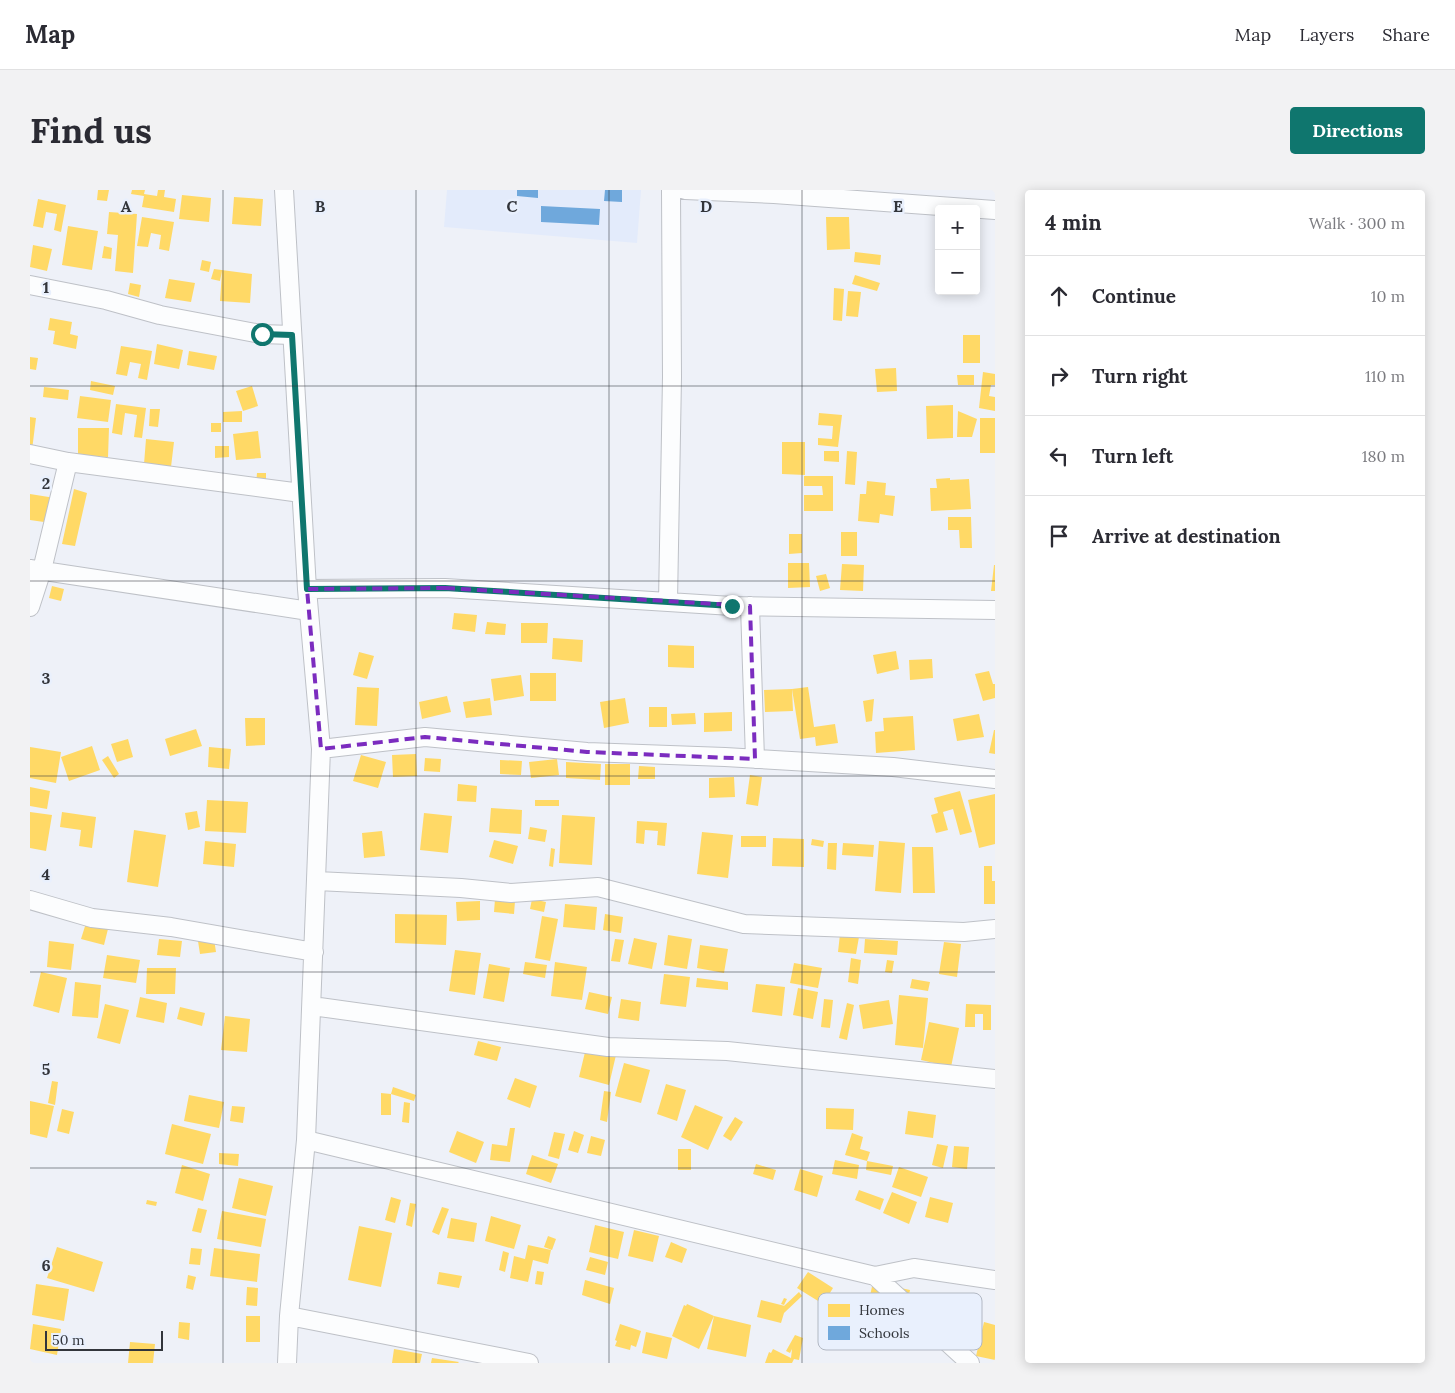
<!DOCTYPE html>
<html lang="en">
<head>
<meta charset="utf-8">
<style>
	:root { --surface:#fff; --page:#f2f2f3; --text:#2b2b33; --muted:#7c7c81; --line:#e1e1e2; --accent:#0f766e }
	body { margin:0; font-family:Lora,serif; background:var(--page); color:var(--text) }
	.controls { position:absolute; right:15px; top:15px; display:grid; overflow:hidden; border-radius:5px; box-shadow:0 2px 12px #0003 }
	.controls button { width:45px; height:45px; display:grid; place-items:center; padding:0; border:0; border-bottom:1px solid var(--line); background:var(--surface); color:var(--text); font:25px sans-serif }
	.scale { position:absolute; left:15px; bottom:12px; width:118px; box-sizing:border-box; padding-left:5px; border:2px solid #32353b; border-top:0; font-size:14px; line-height:18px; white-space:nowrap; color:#32353b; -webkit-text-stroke:4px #e9f0fd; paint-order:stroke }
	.stop { position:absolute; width:15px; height:15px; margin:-11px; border:4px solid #0f766e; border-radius:50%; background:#fff }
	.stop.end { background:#0f766e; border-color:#fff; box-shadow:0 1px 5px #0008 }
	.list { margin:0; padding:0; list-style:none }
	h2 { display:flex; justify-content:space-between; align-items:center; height:65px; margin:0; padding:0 20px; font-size:21px }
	h2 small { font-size:16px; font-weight:400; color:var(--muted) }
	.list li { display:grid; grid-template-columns:32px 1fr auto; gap:15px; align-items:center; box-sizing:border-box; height:80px; padding:0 20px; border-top:1px solid var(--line) }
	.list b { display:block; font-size:19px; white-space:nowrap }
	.list em { font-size:16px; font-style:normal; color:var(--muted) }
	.icon { flex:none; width:28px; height:28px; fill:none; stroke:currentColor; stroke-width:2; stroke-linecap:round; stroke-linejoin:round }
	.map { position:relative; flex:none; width:965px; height:1173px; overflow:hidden; border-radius:5px }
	header { display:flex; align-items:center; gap:30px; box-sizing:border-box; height:70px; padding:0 25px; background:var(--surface); border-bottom:1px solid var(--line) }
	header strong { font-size:24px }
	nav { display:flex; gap:28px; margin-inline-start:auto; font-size:18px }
	.intro { display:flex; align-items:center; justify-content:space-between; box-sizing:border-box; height:120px; padding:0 30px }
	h1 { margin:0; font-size:35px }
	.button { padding:12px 22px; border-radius:5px; background:var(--accent); color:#fff; font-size:18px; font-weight:700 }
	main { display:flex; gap:30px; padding:0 30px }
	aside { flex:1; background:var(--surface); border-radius:5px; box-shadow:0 2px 12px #0003 }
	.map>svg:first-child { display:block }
</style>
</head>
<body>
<header>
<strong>Map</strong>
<nav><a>Map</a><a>Layers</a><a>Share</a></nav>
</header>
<div class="intro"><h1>Find us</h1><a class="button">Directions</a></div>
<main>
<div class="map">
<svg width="965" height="1173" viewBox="0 0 965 1173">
	<rect width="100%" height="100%" fill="#eef1f8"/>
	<path fill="#e3ebfb" d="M417,0H611L607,53L414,37Z"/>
	<path fill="#ffd966" d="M68,0H79L77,11L67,10Z
		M102,0H115L114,4L127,6L128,0H135L134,7L146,9L144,22L112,17L114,6L101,4Z
		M152,5L181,8L179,32L149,29Z
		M204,7L233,9L231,36L202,34Z
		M8,9L36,15L31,42L24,40L27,24L16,22L13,38L3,36Z
		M79,22L107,24L103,83L85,81L88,45L77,44Z
		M112,27L144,32L139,61L129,59L131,45L121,43L118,57L107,56Z
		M796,27H819L820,59L797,60Z
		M38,36L68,41L62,80L32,75Z
		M3,55L22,59L17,81L0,77Z
		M74,56L82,58L81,69L72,68Z
		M825,62L851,65L850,75L824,72Z
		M172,70L181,72L179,82L170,80Z
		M184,79L222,84L220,113L190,111L192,81L190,91L181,89Z
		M825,85L850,93L847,101L822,94Z
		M139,89L165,93L161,112L135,108Z
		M100,93L111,95L109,107L98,104Z
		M804,98L814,99L812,131L803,130Z
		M818,101L831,102L828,127L816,126Z
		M20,128L42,132L40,144L48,146L46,159L23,154L25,141L18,140Z
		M933,145H950V173H933Z
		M127,154L153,160L149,179L124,174Z
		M91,156L122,161L117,190L108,188L111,174L100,172L97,186L86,184Z
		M159,161L187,166L184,180L157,175Z
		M0,167L8,168L6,180L0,179Z
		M866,178L867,201L847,202L845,179Z
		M953,182L965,184V195H961L959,206L965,207V221L949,218Z
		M927,185H944V195H928Z
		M61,191L85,196L83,205L60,200Z
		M222,196L228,216L213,221L206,201Z
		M14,197L39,200L38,210L13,207Z
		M50,206L81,210L78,232L47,228Z
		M86,214L116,218L112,248L104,247L107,225L95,223L92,245L82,243Z
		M923,215V248L897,249L896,216Z
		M120,219H130L128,237L119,236Z
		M212,221V232H193V222Z
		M928,221L947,229L942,247H927Z
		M789,223L812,225L808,257L788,255V248L802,249L803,236L788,235Z
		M0,227L6,228L2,260H0Z
		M950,228H965V263H950Z
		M181,233H191V242H181Z
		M48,238H79L78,267L48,266Z
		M228,241L231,268L206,270L203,244Z
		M116,249L144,252L141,277L114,274Z
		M752,252H775V285L752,284Z
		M185,256H199V267L185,268Z
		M794,261H809V272L794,271Z
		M817,261L827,262L825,295L815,294Z
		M227,283H236V294H226Z
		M774,286H803V321H774V305H793L792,296H774Z
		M920,288V290L939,289L941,319L901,321L900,298H907L906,289Z
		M837,291L856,293L855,305L865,306L863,326L850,324L849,333L828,331L830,304H836Z
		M44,299L57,303L45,356L32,354Z
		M0,304L25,308L21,333L0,330Z
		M918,327H941L942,358H930L929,340H918Z
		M811,342H827V366H811Z
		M759,344H772V363L759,364Z
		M758,373H779L780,397L758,398Z
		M812,374L834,375L833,401L810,400Z
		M964,375H965V401H961Z
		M796,384L800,398L790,401L786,386Z
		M22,396L34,399L31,411L19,408Z
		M424,423L447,425L445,442L422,439Z
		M457,432L476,434L475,445L455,444Z
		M491,433H518L517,453H491Z
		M523,448L553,450L552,472L522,469Z
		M638,455L664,456V478L638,477Z
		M866,461L869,479L847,484L843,465Z
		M329,462L344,466L337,489L323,485Z
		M902,469L903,488L880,490L879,470Z
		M959,481L963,494H965V508L953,511L945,484Z
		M500,483H526V511H500Z
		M491,485L494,506L464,511L461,489Z
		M327,497L349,498L347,536L325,535Z
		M778,497L784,537L805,534L808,553L786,556L785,547L770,549L762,499Z
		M762,499L763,521L735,522L734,500Z
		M417,506L421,522L392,529L389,512Z
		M460,508L462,525L436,528L433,512Z
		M595,508L599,533L574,538L570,512Z
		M844,509L842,531L836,532L833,511Z
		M619,517H637V537H619Z
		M702,522V541L674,542V523Z
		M665,523L666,534L642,535L641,524Z
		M949,524L954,547L927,551L923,529Z
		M883,526L885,560L846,563L845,542L854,541L853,528Z
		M215,528H235V555L216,556Z
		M166,539L172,556L140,566L135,549Z
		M964,540H965V564L959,563Z
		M98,549L103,567L87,572L81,554Z
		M62,556L70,580L39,591L31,567Z
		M0,557L31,562L26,593L0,588Z
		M179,557L201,559L199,579L178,577Z
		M386,564L387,586L363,587L362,565Z
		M331,565L356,572L348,598L323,591Z
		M78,566L89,584L84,588L72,570Z
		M395,568L411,569L410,582L394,581Z
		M527,569L529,585L501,588L499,572Z
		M470,570L492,571L491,585L470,584Z
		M536,572L571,574L570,590L536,588Z
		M575,574H600V595H575Z
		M609,576L625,577V589H608Z
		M720,585L732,587L728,616L716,614Z
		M704,587L705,607L679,608V588Z
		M428,594L447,596L446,612L427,611Z
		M0,597L20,601L17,619L0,616Z
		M930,601L942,642L930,645L923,619L913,622L918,640L906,643L901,625L908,623L904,608Z
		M965,604V654L949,658L938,610Z
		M177,610L218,612L216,643L175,641Z
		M505,610H529V616H505Z
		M461,618L492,620L491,644L459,642Z
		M167,621L170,637L158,640L155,623Z
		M0,622L22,625L16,661L0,658Z
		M32,622L66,627L62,658L49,656L51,640L30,637Z
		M394,623L422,626L418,663L390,660Z
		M532,625L565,627L562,675L529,673Z
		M607,631L637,633L635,656L627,655L628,641L615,640L614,654L606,653Z
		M500,637L517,640L515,652L498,649Z
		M104,640L136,645L128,697L97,692Z
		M352,641L355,666L334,668L332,643Z
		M672,642L703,645L698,688L667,684Z
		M711,646H736V657H711Z
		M743,648L774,649V677L742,676Z
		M782,649L794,651L793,657L781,655Z
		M464,650L488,656L483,674L459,667Z
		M175,651L206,654L204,677L173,674Z
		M849,651L875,653L871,703L845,701Z
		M798,653H807L806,680L797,679Z
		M813,653L844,655L843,667L812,665Z
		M882,657H903L905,703H883Z
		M521,658L525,659L523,677L519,676Z
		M954,676H962V691H965V714H954Z
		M465,709L485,711L484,724L464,722Z
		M502,709L516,712L514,722L500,719Z
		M450,711V730L427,731L426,712Z
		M535,714L567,717L565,740L533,737Z
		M365,724L417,725L416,755L365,753Z
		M575,724L593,727L591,743L573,740Z
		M512,726L528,729L520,771L505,768Z
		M56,733L78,739L74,755L51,749Z
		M810,744L829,747L826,764L808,762Z
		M638,745L662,749L657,779L634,775Z
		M604,748L627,753L622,779L598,774Z
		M129,749L152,751L150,767L127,765Z
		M184,749L186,762L170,764L168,751Z
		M585,749L594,750L590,772L581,771Z
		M835,749L868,751L867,765L834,763Z
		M19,751L44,754L41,780L17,777Z
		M914,752L931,754L927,787L909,784Z
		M670,755L698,759L694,783L667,778Z
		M425,760L451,763L445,805L419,801Z
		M77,765L110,770L106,793L73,788Z
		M821,768L831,770L828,794L818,792Z
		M857,770L864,771L862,783L855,782Z
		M495,772L517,775L515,788L493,784Z
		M525,772L557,777L552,810L521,806Z
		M764,773L792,778L788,798L760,793Z
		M459,774L480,778L474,812L453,808Z
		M117,778H146L145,804H116Z
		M11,782L37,788L29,823L3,816Z
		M634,784L660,787L656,817L630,814Z
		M667,788L698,792V800L666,797Z
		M882,789L900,792L898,801L880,798Z
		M45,792L71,795L68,828L42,826Z
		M726,794L755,797L752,826L722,822Z
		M768,798L788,802L783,829L763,825Z
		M559,802L582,807L578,824L555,819Z
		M869,805L898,808L893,858L865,855Z
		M110,807L137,813L134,833L106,827Z
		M591,809L611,812L609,831L588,828Z
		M794,809L803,810L800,838L791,837Z
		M859,810L863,834L833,839L829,815Z
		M817,813L824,815L817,850L809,848Z
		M75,814L99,820L90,854L67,848Z
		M936,814L961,815V840H953V824H945V837H935Z
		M150,817L175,823L172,836L147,829Z
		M195,826L220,829L217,862L191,860Z
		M899,832L929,838L921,877L891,870Z
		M448,851L471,857L467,871L444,865Z
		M556,858L586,865L579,895L549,887Z
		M594,873L620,880L611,913L585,906Z
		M485,888L507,896L500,918L477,909Z
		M22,891L28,892L25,915L18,913Z
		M636,894L656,900L647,931L627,924Z
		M363,897L386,905L384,911L361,904Z
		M574,901L581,902L577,932L570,930Z
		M351,903L361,904V925H351Z
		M159,905L194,912L189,938L154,931Z
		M0,911L24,916L17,948L0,944Z
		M374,912L380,913L379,933L372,932Z
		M665,915L693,927L678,960L651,947Z
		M202,916L215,917L213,933L200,931Z
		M796,918L824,919L823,940L796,939Z
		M32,919L44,922L39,944L27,941Z
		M878,921L906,925L903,948L875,944Z
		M705,927L713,932L701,951L693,946Z
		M142,934L181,944L173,974L135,964Z
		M480,938H485L480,972L460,970L462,954L477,956Z
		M427,941L454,952L446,973L419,962Z
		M544,941L554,945L548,963L538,960Z
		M524,942L535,944L529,969L518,966Z
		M822,943L833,947L830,959L840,962L837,971L815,965Z
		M561,946L575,950L571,966L557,963Z
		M907,954L918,956L913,978L902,975Z
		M924,956L939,957L937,979L922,977Z
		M648,959H661V980H648Z
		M189,963L209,964L208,976L189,974Z
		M502,965L528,974L521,993L496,984Z
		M805,970L829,975L827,989L802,984Z
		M837,971L863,976L861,985L836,980Z
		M726,974L746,980L743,990L723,984Z
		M152,975L180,984L173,1011L145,1003Z
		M869,977L898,987L891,1007L862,997Z
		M770,979L793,986L787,1007L764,1000Z
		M209,988L243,996L236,1026L202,1018Z
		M829,1000L854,1009L850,1020L825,1010Z
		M862,1002L887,1012L879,1034L853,1023Z
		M361,1007L371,1010L365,1033L355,1030Z
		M900,1007L923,1013L918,1033L895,1027Z
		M117,1010L127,1012L126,1016L116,1014Z
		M380,1013L386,1014L382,1037L376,1035Z
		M412,1017L419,1019L409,1045L402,1042Z
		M168,1018L177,1020L171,1043L162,1041Z
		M192,1021L236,1029L231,1057L187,1049Z
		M461,1026L491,1035L484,1059L455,1051Z
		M421,1028L447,1033L444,1052L417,1048Z
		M565,1035L594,1042L588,1069L559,1062Z
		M329,1036L362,1043L351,1097L318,1090Z
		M604,1040L629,1046L623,1072L598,1066Z
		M518,1046L526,1049L522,1060L514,1057Z
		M641,1052L657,1059L652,1073L635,1067Z
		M498,1055L521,1060L518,1074L503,1070L498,1092L480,1088L484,1066L495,1069Z
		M27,1057L73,1072L64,1102L17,1088Z
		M161,1058L172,1059L170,1075L159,1074Z
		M184,1058L230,1064L227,1092L180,1086Z
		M473,1061L479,1063L475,1082L469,1080Z
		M560,1067L578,1072L575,1085L556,1080Z
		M507,1081L514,1082L512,1095L505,1094Z
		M409,1082L432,1086L429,1098L407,1094Z
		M778,1082L803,1098L793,1114L767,1098Z
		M158,1085L166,1087L163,1100L156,1098Z
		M555,1090L584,1098L580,1114L552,1105Z
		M843,1092L880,1100L869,1155L831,1147Z
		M6,1094L39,1099L34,1131L2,1125Z
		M217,1097L228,1098L227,1116L216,1115Z
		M769,1102L772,1106L754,1123L751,1133L727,1127L731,1110L755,1116H754Z
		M754,1108L757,1109L754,1115L751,1114Z
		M657,1114L684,1126L669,1159L642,1146L654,1115L656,1116Z
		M216,1126H230V1152H216Z
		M684,1126L721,1135L716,1167L677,1159Z
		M149,1132L160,1133L159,1150L148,1148Z
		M954,1132L965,1135V1170L946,1166Z
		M3,1134L31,1139L27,1165L0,1159Z
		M590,1134L611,1141L606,1157L601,1155L600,1160L585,1156L587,1151L585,1150Z
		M616,1142L642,1148L637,1169L612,1163Z
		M765,1145L773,1148L769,1170L764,1169L762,1173H735L739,1162L741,1163L743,1159L761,1168L762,1159L760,1163L756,1161Z
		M100,1152L125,1154L123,1173H98Z
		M364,1159L392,1164L390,1173H362Z
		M402,1168L429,1172L428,1173H401Z"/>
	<path fill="#6fa8dc" d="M487,0H508V8L487,6Z
		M575,0H592V12L574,11Z
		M511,16L570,19L569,35L511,32Z"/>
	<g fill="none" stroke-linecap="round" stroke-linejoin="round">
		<g stroke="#bec1c7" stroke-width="20">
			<path id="minor" d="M254,0L277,399L291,559L276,950L259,1126L257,1173
				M655,0L744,4L965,20
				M0,95L76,110L130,125L231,144L262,145
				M0,264L38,272L271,303
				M0,379L279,421
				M277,399L415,398L702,416L965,420
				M638,412L642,187L641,0
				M720,416L725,569
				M0,417L12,380L38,272
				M291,559L395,547L557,562L695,567L863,577L965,589
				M287,691L431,698L481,703L568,697L714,734L934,742L965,739
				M0,710L62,728L141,737L284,762
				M282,816L578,857L697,861L965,889
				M276,950L845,1086L940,1173
				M845,1086L884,1078L965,1090
				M259,1126L499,1173"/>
		</g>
		<use href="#minor" stroke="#fcfdfe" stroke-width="18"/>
	</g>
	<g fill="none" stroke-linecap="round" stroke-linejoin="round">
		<path stroke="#0f766e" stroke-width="6" d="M232,144L262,145L277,399L415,398L702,416"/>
	</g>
	<path fill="none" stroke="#7b2cbf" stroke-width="4" stroke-dasharray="10 6" stroke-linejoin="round" d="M415,398L720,416L725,569L557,562L395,547L291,559L277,399Z"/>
	<path fill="none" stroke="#32353b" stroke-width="1" stroke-opacity="0.55" d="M193,0V1173M386,0V1173M579,0V1173M772,0V1173M0,196H965M0,391H965M0,586H965M0,782H965M0,978H965"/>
	<rect x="788" y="1103" width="164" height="57" rx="8" fill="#e9f0fd" stroke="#b2b8c3" stroke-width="1"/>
	<rect x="798" y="1114" width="22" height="13" fill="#ffd966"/>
	<rect x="798" y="1136" width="22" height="14" fill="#6fa8dc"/>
	<g font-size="14" fill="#32353b">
		<text x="829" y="1125">Homes</text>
		<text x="829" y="1148">Schools</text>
	</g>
	<g font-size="16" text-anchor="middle" font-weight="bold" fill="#32353b" stroke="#e9f0fd" stroke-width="5" stroke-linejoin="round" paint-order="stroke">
		<text x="96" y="22">A</text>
		<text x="290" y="22">B</text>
		<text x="482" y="22">C</text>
		<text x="676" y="22">D</text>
		<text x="868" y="22">E</text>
		<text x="16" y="103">1</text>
		<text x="16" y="299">2</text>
		<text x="16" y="494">3</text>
		<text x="16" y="690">4</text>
		<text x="16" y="885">5</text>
		<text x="16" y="1081">6</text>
	</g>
</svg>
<div class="controls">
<button>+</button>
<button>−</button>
</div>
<div class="scale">50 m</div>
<div class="stop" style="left:232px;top:144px"></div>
<div class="stop end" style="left:702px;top:416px"></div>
</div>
<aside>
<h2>4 min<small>Walk · 300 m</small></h2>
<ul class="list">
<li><svg class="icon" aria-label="ahead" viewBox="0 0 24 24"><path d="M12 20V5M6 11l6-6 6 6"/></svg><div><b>Continue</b></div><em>10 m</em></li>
<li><svg class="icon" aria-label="right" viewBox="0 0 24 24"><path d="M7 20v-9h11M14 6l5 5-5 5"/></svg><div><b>Turn right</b></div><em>110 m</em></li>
<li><svg class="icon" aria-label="left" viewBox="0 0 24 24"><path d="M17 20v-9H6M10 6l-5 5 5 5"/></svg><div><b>Turn left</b></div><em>180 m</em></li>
<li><svg class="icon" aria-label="arrive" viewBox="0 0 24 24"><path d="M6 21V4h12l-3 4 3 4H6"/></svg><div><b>Arrive at destination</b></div></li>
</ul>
</aside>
</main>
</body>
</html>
